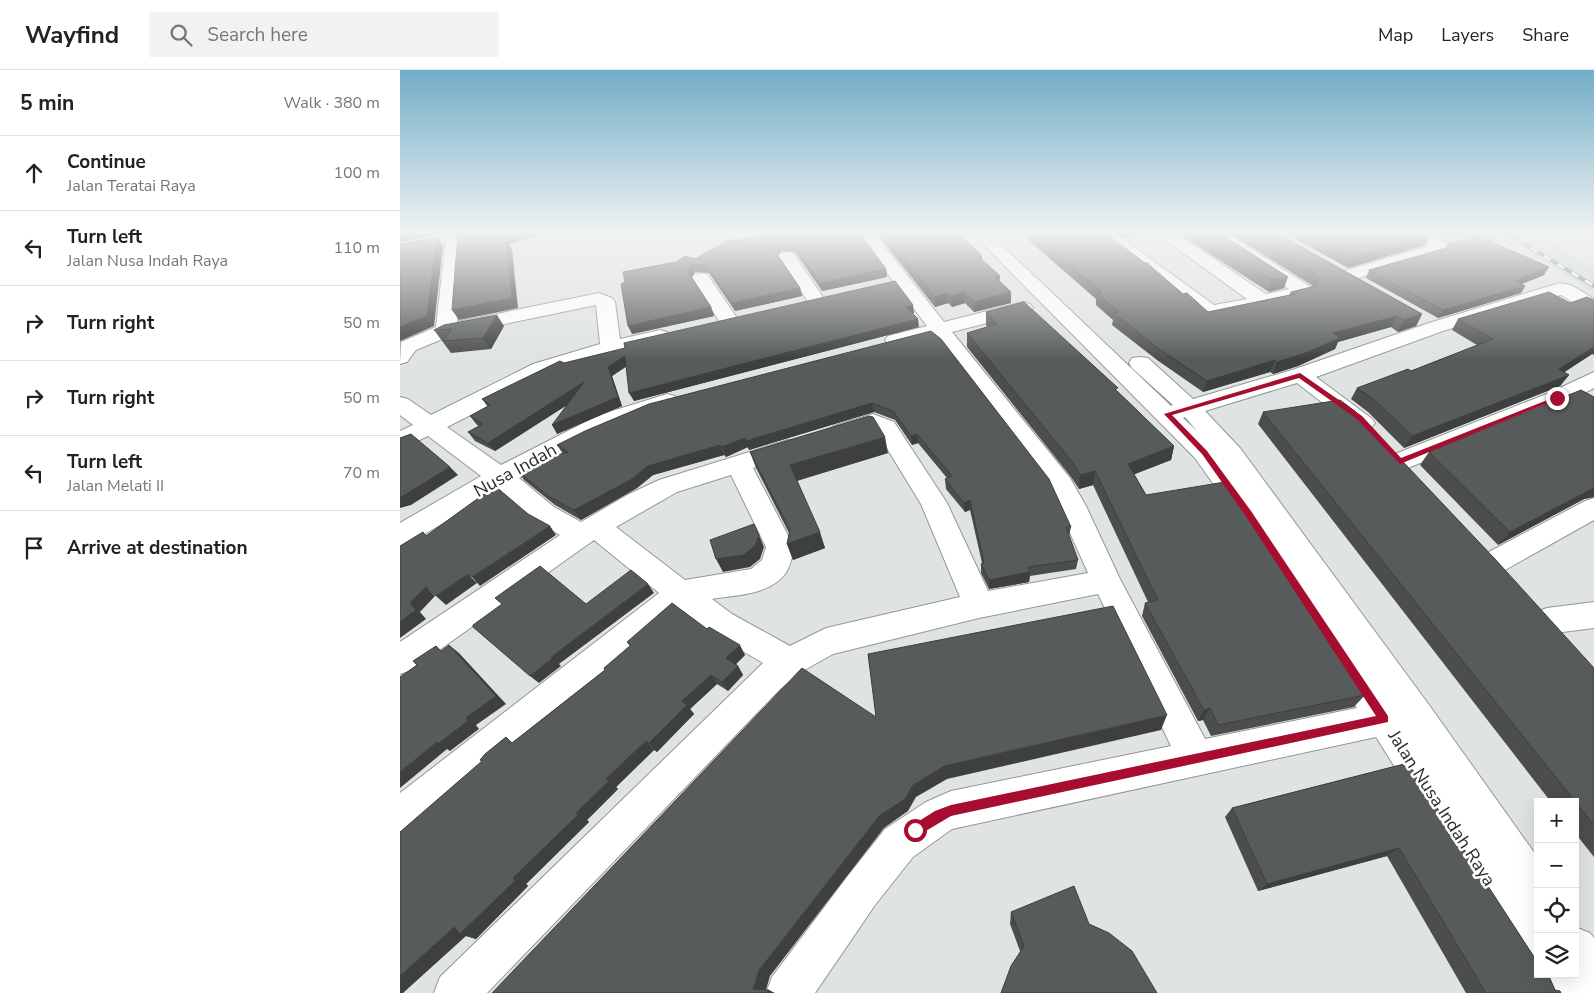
<!DOCTYPE html>
<html lang="en">
<head>
<meta charset="utf-8">
<style>
	:root { --surface:#fff; --page:#f2f2f2; --text:#222; --muted:#767676; --line:#e0e0e0 }
	body { margin:0; font-family:"Nunito Sans",sans-serif; background:var(--page); color:var(--text) }
	.controls { position:absolute; right:15px; bottom:15px; display:grid; overflow:hidden; border-radius:0px; box-shadow:0 5px 20px #0002 }
	.controls button { width:45px; height:45px; display:grid; place-items:center; padding:0; border:0; border-bottom:1px solid var(--line); background:var(--surface); color:var(--text); font:25px sans-serif }
	.stop { position:absolute; width:15px; height:15px; margin:-11px; border:4px solid #a70d2f; border-radius:50%; background:#fff }
	.stop.end { background:#a70d2f; border-color:#fff; box-shadow:0 1px 5px #0008 }
	.list { margin:0; padding:0; list-style:none }
	h2 { display:flex; justify-content:space-between; align-items:center; height:65px; margin:0; padding:0 20px; font-size:21px }
	h2 small { font-size:16px; font-weight:400; color:var(--muted) }
	.list li { display:grid; grid-template-columns:32px 1fr auto; gap:15px; align-items:center; box-sizing:border-box; height:75px; padding:0 20px; border-top:1px solid var(--line) }
	.list b { display:block; font-size:19px; white-space:nowrap }
	.list p { margin:0; font-size:16px; white-space:nowrap; color:var(--muted) }
	.list em { font-size:16px; font-style:normal; color:var(--muted) }
	.icon { flex:none; width:28px; height:28px; fill:none; stroke:currentColor; stroke-width:2; stroke-linecap:round; stroke-linejoin:round }
	.map { position:relative; flex:none; width:1194px; height:923px; overflow:hidden }
	header { display:flex; align-items:center; gap:30px; box-sizing:border-box; height:70px; padding:0 25px; background:var(--surface); border-bottom:1px solid var(--line) }
	header strong { font-size:24px }
	nav { display:flex; gap:28px; margin-inline-start:auto; font-size:18px }
	.search { width:350px; height:45px; background:var(--page); display:flex; align-items:center; gap:12px; box-sizing:border-box; padding:0 18px; border-radius:0px; color:var(--muted); font-size:19px }
	main { display:flex }
	aside { flex:1; background:var(--surface) }
	.map>svg:first-child { display:block }
</style>
</head>
<body>
<header>
<strong>Wayfind</strong>
<div class="search"><svg class="icon" aria-label="search" viewBox="0 0 24 24"><circle cx="10" cy="10" r="6"/><path d="M15 15l6 6"/></svg>Search here</div>
<nav><a>Map</a><a>Layers</a><a>Share</a></nav>
</header>
<main>
<aside>
<h2>5 min<small>Walk · 380 m</small></h2>
<ul class="list">
<li><svg class="icon" aria-label="ahead" viewBox="0 0 24 24"><path d="M12 20V5M6 11l6-6 6 6"/></svg><div><b>Continue</b><p>Jalan Teratai Raya</p></div><em>100 m</em></li>
<li><svg class="icon" aria-label="left" viewBox="0 0 24 24"><path d="M17 20v-9H6M10 6l-5 5 5 5"/></svg><div><b>Turn left</b><p>Jalan Nusa Indah Raya</p></div><em>110 m</em></li>
<li><svg class="icon" aria-label="right" viewBox="0 0 24 24"><path d="M7 20v-9h11M14 6l5 5-5 5"/></svg><div><b>Turn right</b></div><em>50 m</em></li>
<li><svg class="icon" aria-label="right" viewBox="0 0 24 24"><path d="M7 20v-9h11M14 6l5 5-5 5"/></svg><div><b>Turn right</b></div><em>50 m</em></li>
<li><svg class="icon" aria-label="left" viewBox="0 0 24 24"><path d="M17 20v-9H6M10 6l-5 5 5 5"/></svg><div><b>Turn left</b><p>Jalan Melati II</p></div><em>70 m</em></li>
<li><svg class="icon" aria-label="arrive" viewBox="0 0 24 24"><path d="M6 21V4h12l-3 4 3 4H6"/></svg><div><b>Arrive at destination</b></div></li>
</ul>
</aside>
<div class="map">
<svg width="1194" height="923" viewBox="0 0 1194 923">
	<rect width="100%" height="100%" fill="#dfe3e2"/>
	<path fill="#cad6d4" d="M1029,161H1194L1143,168L1194,198V222L1122,178H1115L1107,173L1054,178Z"/>
	<path fill="#94d4c7" d="M1031,161H1084L1100,170L1055,177Z"/>
	<g fill="none" stroke-linecap="round" stroke-linejoin="round">
		<g stroke="#939796" stroke-width="2">
			<path id="minor" d="M570,161H587L771,336L773,335L732,298L729,293L732,288L740,287L748,288L793,329L892,300L1029,253L1156,214C1170,211 1182,222 1194,229V243L1187,241L1161,225L1043,261L916,307L971,348L975,353L971,358L963,361L955,358L897,313L805,341L840,378L1029,635L1138,788V843L1134,842L1138,847V904H1175V857L1190,863L1194,868V923H1137L1129,903L1123,900L976,667L552,759L513,787L475,835L415,923H366L372,907L447,807L485,759L526,732L551,721L771,676L698,524L579,548L433,584L401,602L380,619L87,923H34L40,907L363,593L310,562L280,540L13,760L0,766V723L259,523L194,470L11,600L0,604V572L160,465L136,451L99,419L10,473L0,477V453L81,406L28,366L0,379V361L13,355L0,345V327L8,329L31,345L133,294L200,274L196,235L52,265L16,280L7,292L0,294L1,272L36,257L46,168L48,164H60L62,168L57,252L199,223L212,228L215,232L220,269L260,260L267,262L270,266L267,270L207,284L163,298L47,357L101,395L199,345L267,324L275,326L278,331L275,336L215,355L119,408L154,437L181,452L229,424L259,410L388,370L397,372L400,378L397,384L353,398L394,477C392,486 391,496 385,504C369,525 336,525 312,529L332,544L390,576L426,558L560,527L521,434L477,362C464,357 450,372 434,368L430,362L434,356L473,344L494,352L547,433L588,521L688,503L650,418L606,358L535,266L495,276L488,274L485,270L488,266L527,256L463,171L465,167H477L544,252L623,232L630,234L633,238L630,242L552,262L670,408L686,436L720,509L805,669L957,638L839,450L795,388ZM785,347L797,361L783,348ZM331,405L366,477L362,490L351,499L285,510L216,457L277,422Z
				M694,161H712L814,235L847,229L757,164L755,161H773L866,224L889,219L806,164L804,161H823L911,217L913,221L911,225L820,247L802,245Z
				M1013,161H1031L1047,175L1042,183L952,210L946,211L940,210L937,206L940,202L1029,176Z
				M387,182L393,183L425,230L423,234L416,236L409,234L407,230L378,187L381,183Z
				M301,203L307,204L339,251L336,255L329,257L322,255L319,251L292,208L295,204Z
				M1194,302V318L1165,333L1008,398L999,401L990,398L987,392L990,386L1149,323Z
				M1194,428V450L1105,500L1095,503L1085,500L1081,492L1085,484L1185,431Z
				M1194,532V558L1147,564L1136,560L1132,551L1136,542L1147,538Z"/>
		</g>
		<use href="#minor" fill="#fff" fill-rule="evenodd"/>
		<g stroke="#7d807f" stroke-width="4">
			<path id="rail" d="M1103,161L1194,216"/>
		</g>
		<use href="#rail" stroke="#fff" stroke-width="2.5" stroke-dasharray="8" stroke-linecap="butt"/>
	</g>
	<path fill="#4c4e4e" d="M461,161L462,167L486,199L487,207L422,221L395,182L381,181L378,185L400,218L402,226L335,241L309,203L295,202L292,207L311,237L314,246L232,264L295,189L339,170Z
		M480,161H556L582,186V190L600,211L611,233L574,242L565,233L552,237L548,233L535,237L481,169Z
		M618,161H705L707,164L783,224L808,242L889,225L891,222L913,216L826,161H873L1022,244L1016,256L998,262L991,257L938,272L935,279L898,296L873,304L870,302L803,322L757,290L712,255L713,250L696,235V229Z
		M714,161H753L725,168Z
		M774,161H816L884,218L869,222Z
		M881,161H1026L1031,164L1025,175L948,198Z
		M969,200L1144,205L1122,214L1125,216L1121,223L1038,248L966,208Z
		M1194,230V285L1192,284L1164,302L1169,305L1160,316L1004,378L968,342L951,329L957,318L1011,301L1077,275L1052,260L1058,249L1170,233Z
		M586,242L717,321L774,376L771,390L734,404L746,425L965,625L954,637L811,666L803,650L798,651L742,546L745,533L748,532L693,415L679,419L671,407L567,277V263L587,257L586,255Z
		M512,243L519,257L234,331L227,296L212,306L222,336L157,364L167,335L95,381L75,371L68,362L79,356L77,355L70,346L88,337L82,329L164,293L514,243Z
		M104,256L91,279L51,283L34,260Z
		M531,261L671,457L669,466L678,490L676,499L630,506L629,512L589,519L581,503V494L582,493L570,440L565,442L546,419L545,409L547,408L518,373L512,375L495,350L474,342L349,380L348,377L326,387L324,385L253,405L237,418L181,450L155,435L124,410L117,400L163,384L157,375Z
		M1194,327V427L1184,429L1098,475L1020,395L1029,382Z
		M863,342L1194,598V787L1175,763V732H1151L858,354Z
		M350,382L488,383L397,411L425,478L393,490L387,474L389,463L356,398Z
		M307,559L345,585L336,594L338,596L343,605L328,621L317,614L290,639L294,644L257,682L254,680L216,717L218,719L187,750L189,752L126,814L128,816L76,869L66,866L113,672L205,600L230,576L227,572Z
		M1008,693L1155,920L1161,923H1066L987,786L858,821L825,747L832,738Z
		M611,842L689,854L620,881L610,854Z"/>
	<path fill="#3e4040" d="M0,161H55L0,172Z
		M117,161H152L109,174L112,179L118,238L59,250L52,240L104,165Z
		M726,161H753L725,168Z
		M1031,164L1025,175L948,198L953,187Z
		M37,167L43,176L34,256L0,271V257Z
		M379,173L381,181L376,188L374,180Z
		M292,194L295,202L290,209L287,201Z
		M1149,197L1144,205L1111,218L1115,211Z
		M486,199L487,207L422,221L420,213Z
		M600,206L599,216L595,207Z
		M888,207L884,218L869,222L872,210Z
		M1125,216L1121,223L1038,248L1043,240Z
		M400,218L402,226L335,241L332,233Z
		M565,222V233L552,237L551,226Z
		M611,222V233L574,242V232Z
		M548,223V233L535,237V227Z
		M513,235L514,243L507,245L506,237Z
		M311,237L314,246L232,264L228,256Z
		M1022,244L1016,256L998,262L1004,250Z
		M97,245L104,256L91,279L83,268Z
		M997,246L991,257L938,272L935,279L898,296L873,304L877,292L933,263Z
		M518,249L519,257L234,331L229,323Z
		M1194,277V281L1192,284L1151,311L1159,299Z
		M225,286L230,294L212,306L222,336L157,364L152,355L208,297Z
		M875,290L870,302L803,322L807,311Z
		M1169,305L1160,316L1004,378L1012,366Z
		M184,312L189,321L95,381L88,373Z
		M472,333L474,342L349,380L346,371Z
		M517,364L518,373L512,375L511,366Z
		M485,367L488,383L395,411L390,395Z
		M345,368L348,377L326,387L322,377Z
		M320,375L324,385L253,405L237,418L181,450L174,440L248,396Z
		M774,376L771,390L725,408L728,394Z
		M50,397L58,405L11,435L0,438V427Z
		M695,401L693,415L679,419L680,405Z
		M1194,418V427L1184,429L1098,475L1110,462Z
		M570,430V440L565,442L564,433Z
		M150,456L156,465L80,516L72,507Z
		M420,462L425,478L393,490L387,474Z
		M359,465L364,477L360,489L350,497L323,502L316,489Z
		M630,502L629,512L589,519V510Z
		M68,504L77,513L46,535L36,526Z
		M248,514L254,523L159,594L161,596L139,613L130,606L151,587Z
		M26,517L35,526L20,542L26,549L0,568V552L10,533Z
		M49,575L59,583L106,634L76,655L79,659L50,681L47,679L0,718V702L66,648Z
		M340,575L345,585L332,598L326,588Z
		M338,596L343,605L328,621L322,612Z
		M311,605L317,614L290,639L294,644L257,682L249,673L282,631Z
		M810,638L803,650L798,651L804,640Z
		M767,645L761,660L547,709L516,727L508,741L484,758L370,906L365,923L353,919L359,900L479,746L513,715L544,696Z
		M246,671L254,680L216,717L206,709Z
		M209,711L218,719L187,750L189,752L126,814L128,816L76,869L66,866L3,923H0V906L54,857L113,808L176,743Z
		M999,778L987,786L858,821L867,814Z
		M369,920L375,923H366Z"/>
	<path fill="#585b5b" stroke="#3e4040" d="M70,161H117L104,165L106,170L112,228L52,240L58,163Z
		M385,161H461L460,164L486,199L420,213L393,174L379,173L374,180L400,218L332,233L306,195L292,194L287,201L311,237L228,256L221,214L225,212L223,202L276,192L285,186L295,189L329,170H339Z
		M481,161H556L582,186L579,187L600,206L595,207L611,222L574,232L565,222L551,226L548,223L535,227Z
		M630,161H705L707,162L705,163L745,193H747L783,224L787,223L808,242L895,224L891,222L916,216L919,209L916,204L846,161H873L1022,244L1004,250L997,246L933,263L940,268L903,284L877,292L875,290L807,311L759,279L714,243L719,242L697,224L702,222Z
		M793,161H816L888,207L872,210Z
		M904,161H1026L1031,164L953,187Z
		M1078,166L1149,197L1115,211L1125,216L1043,240L969,200L1046,178L1049,174Z
		M37,167L27,246L0,257V174Z
		M495,211L513,235L506,237L518,249L229,323L225,286L208,297L218,327L152,355L184,312L88,373L68,362L83,354L70,346L90,335L82,329L160,291L164,293L225,278L224,273Z
		M1149,222L1170,233L1187,227L1194,230V277L1159,299L1169,305L1012,366L975,330L957,318L1008,299L1011,301L1093,269L1058,249Z
		M624,232L718,318L715,319L774,376L728,394L746,425L825,412L843,437L965,625L818,655L810,638L804,640L745,533L758,530L695,401L680,405L673,393L567,263L597,254L586,242Z
		M97,245L83,268L43,271L52,259L34,260L44,255Z
		M531,261L541,269L649,409L671,457H666L678,490L628,497L630,502L589,510L581,494L584,493L570,430L564,433L545,409L552,406L517,364L511,366L493,341L472,333L346,371L345,368L322,377L320,375L248,396L232,409L174,440L148,426L117,400L121,395L168,382L157,375L185,361L249,334Z
		M1181,320L1194,327V418L1110,462L1029,382Z
		M940,330L956,342L1095,489L1194,598V755L863,342Z
		M469,346L473,347L485,367L390,395L420,462L387,474L390,460L350,382Z
		M11,364L50,397L3,426L0,427V368Z
		M95,416L128,444L150,456L72,507L68,504L36,526L26,517L10,533L16,540L0,552V476L23,462L26,466Z
		M354,454L359,465L355,476L344,485L316,489L310,470Z
		M140,496L186,534L231,500L248,514L151,587L153,588L130,606L73,557V555L102,534L95,528Z
		M272,533L307,559L309,557L340,575L326,588L338,596L322,612L311,605L282,631L287,635L249,673L246,671L206,709L209,711L176,743L178,745L113,808L115,811L60,864L54,857L0,906V762L82,691L80,690L85,684L106,667L112,673L205,600L204,598L231,575L227,572Z
		M713,536L767,645L544,696L513,715L505,729L479,746L359,900L353,919L369,920L366,923H92L402,598L476,647L468,584Z
		M49,575L96,626L66,648L68,651L38,674L37,672L0,702V607L17,595L13,591L36,576L41,581Z
		M1008,693L1138,893V904H1148L1155,920L1160,921L1161,923H1086L999,778L867,814L832,738Z
		M674,816L689,854L709,863L732,881L757,923H601L611,896L624,876L611,842Z"/>
	<linearGradient id="sky" x2="0" y2="1"><stop stop-color="#71adc7"/><stop offset="0.56" stop-color="#f1f2f2"/><stop offset="1" stop-color="#f1f2f2" stop-opacity="0"/></linearGradient>
	<rect width="1194" height="290" fill="url(#sky)"/>
	<path fill="#a70d2f" d="M900,303L962,346L1001,388L1155,327L1160,328L1000,394L957,349L899,308L772,345L807,381L851,441L988,646V652L551,746L519,765L515,766L511,765L509,760L511,756L535,741L551,735L976,646L845,445L802,384L764,344Z"/>
	<g text-anchor="middle" dominant-baseline="central" stroke-width="5" stroke-linejoin="round" paint-order="stroke">
		<g font-size="18" fill="#2a2b2b" stroke="#fff">
			<text transform="translate(115 400) rotate(-29)">Nusa Indah</text>
			<text transform="translate(1042 738) rotate(57)">Jalan Nusa Indah Raya</text>
		</g>
	</g>
</svg>
<div class="controls">
<button>+</button>
<button>−</button>
<button><svg class="icon" aria-label="locate" viewBox="0 0 24 24"><circle cx="12" cy="12" r="6"/><path d="M12 2v4M12 18v4M2 12h4M18 12h4"/></svg></button>
<button><svg class="icon" aria-label="layers" viewBox="0 0 24 24"><path d="M12 4l9 5-9 5-9-5zM3 14l9 5 9-5"/></svg></button>
</div>
<div class="stop" style="left:515px;top:760px"></div>
<div class="stop end" style="left:1157px;top:328px"></div>
</div>
</main>
</body>
</html>
